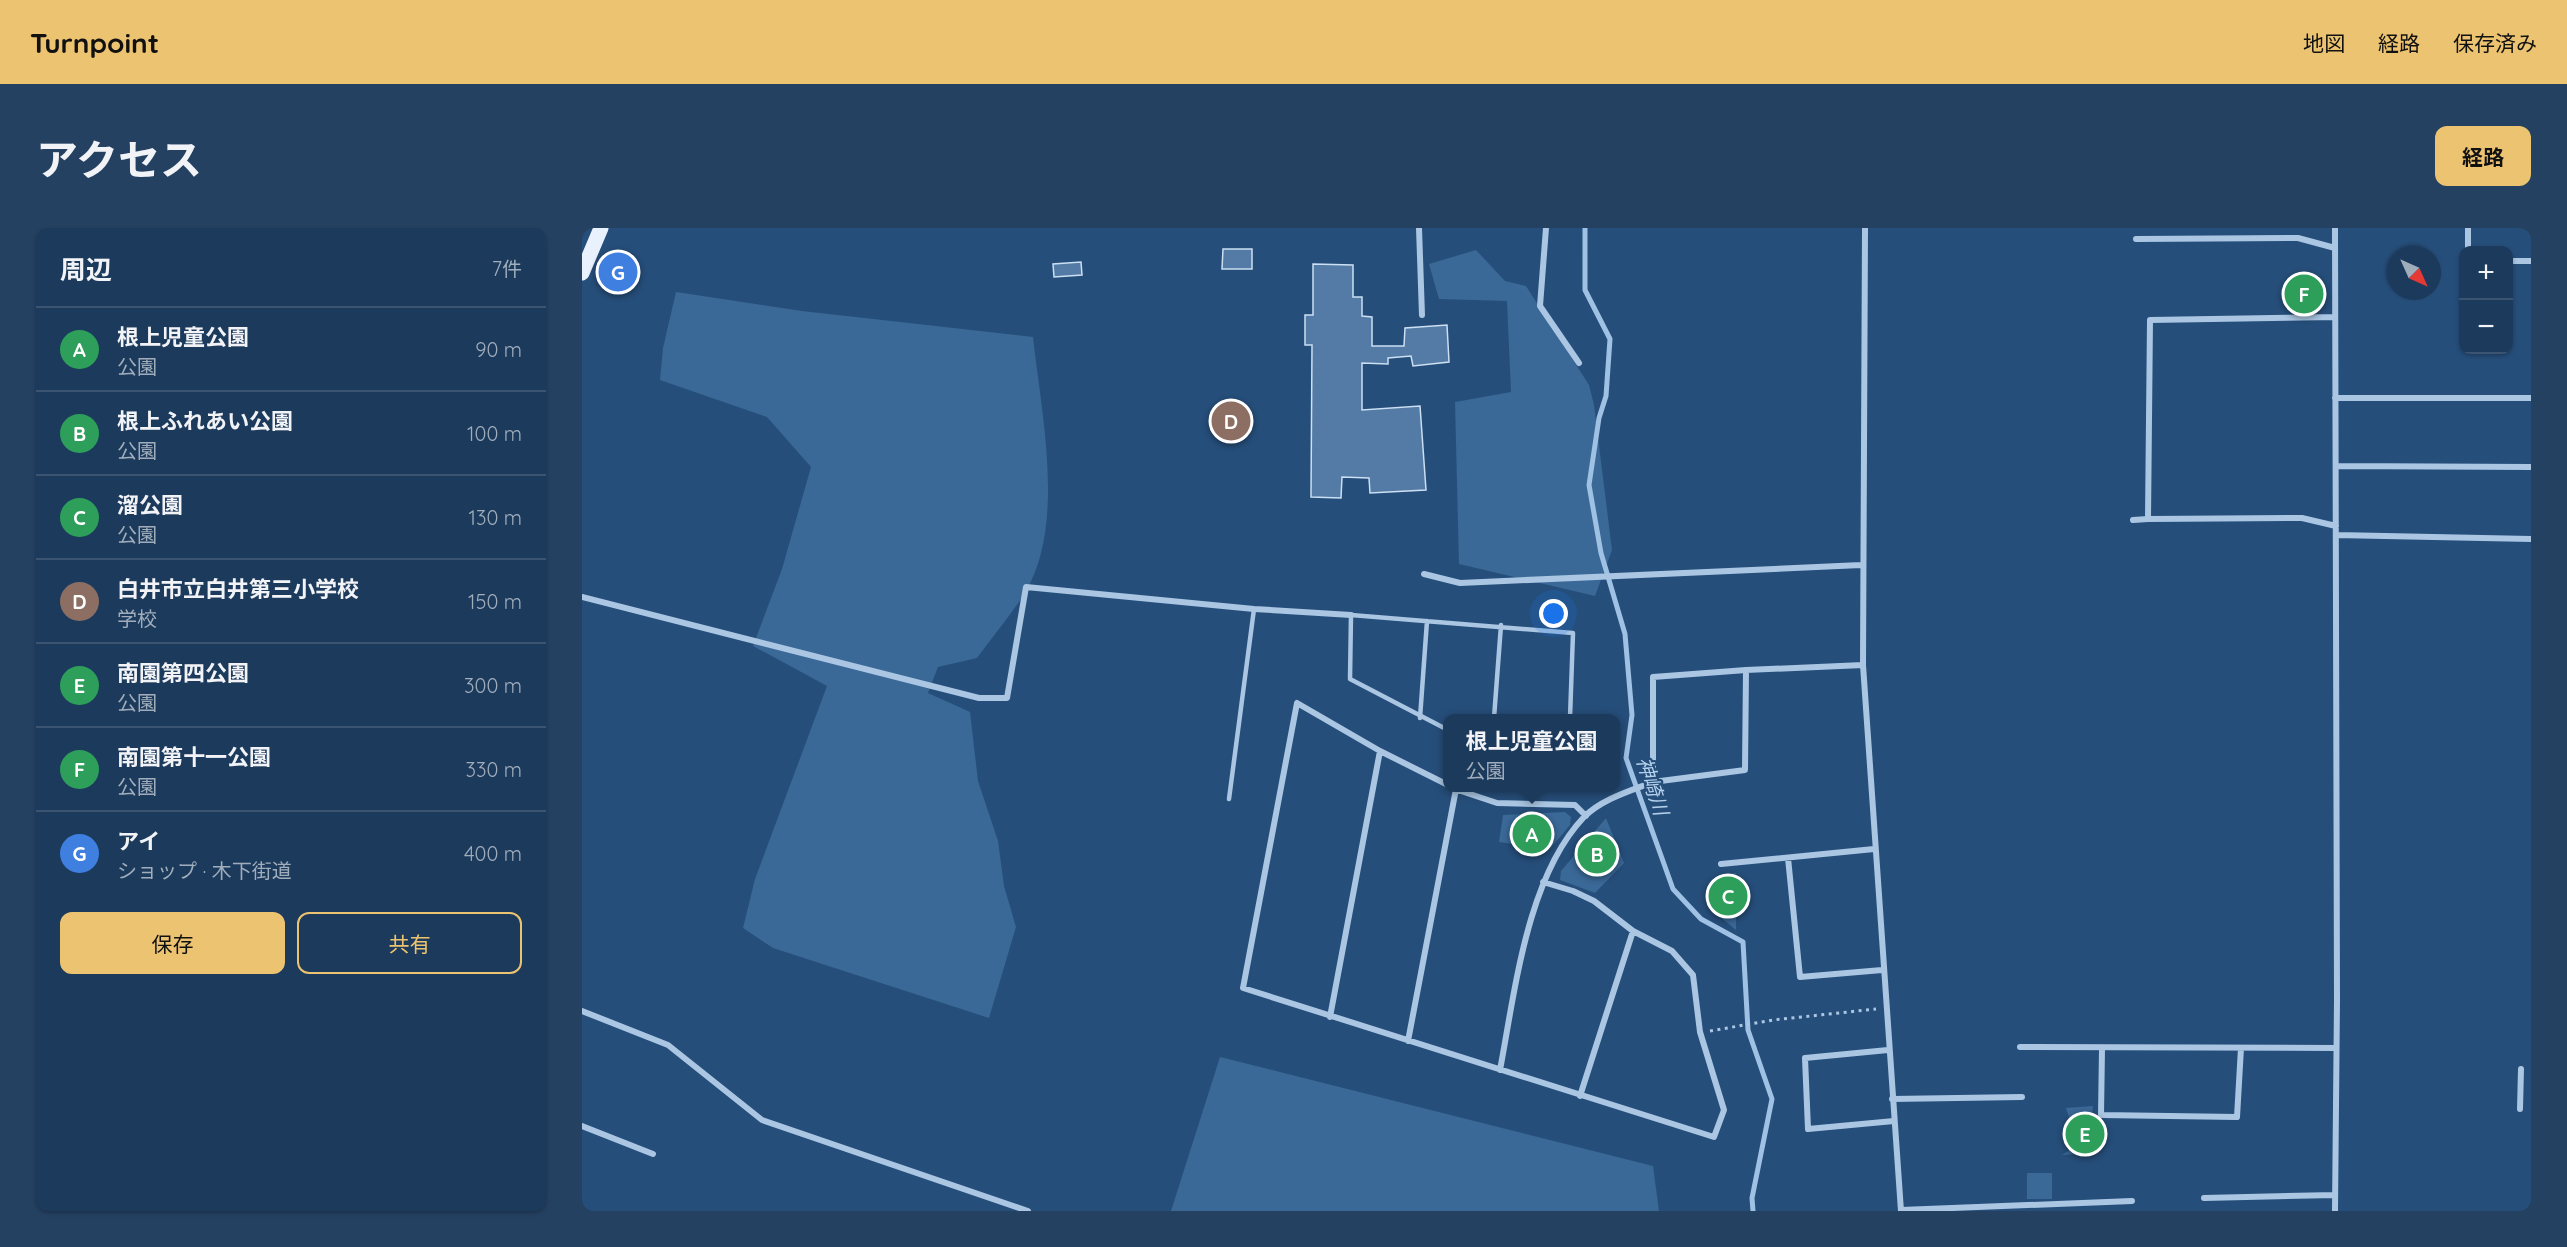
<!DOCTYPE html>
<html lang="ja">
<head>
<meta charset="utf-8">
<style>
	:root { --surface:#1c3a5c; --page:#254162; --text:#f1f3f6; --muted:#a0adbb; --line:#3a5472; --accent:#ecc370 }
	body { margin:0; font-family:Quicksand,"Noto Sans JP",sans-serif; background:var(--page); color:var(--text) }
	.controls { position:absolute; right:18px; top:18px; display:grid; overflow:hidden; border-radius:12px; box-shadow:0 2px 4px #0004 }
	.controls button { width:54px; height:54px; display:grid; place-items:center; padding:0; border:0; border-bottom:2px solid var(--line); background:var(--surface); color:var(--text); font:30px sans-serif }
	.compass { position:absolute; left:1805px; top:18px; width:54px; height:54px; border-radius:50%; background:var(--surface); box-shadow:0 2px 4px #0004; rotate:135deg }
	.you { position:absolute; left:972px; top:386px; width:21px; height:21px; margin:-15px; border:4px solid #fff; border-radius:50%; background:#1a73e8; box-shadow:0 0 0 9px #1a73e833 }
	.badge { display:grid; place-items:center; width:39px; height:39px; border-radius:50%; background:var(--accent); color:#fff; font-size:20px; font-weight:700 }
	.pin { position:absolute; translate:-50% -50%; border:3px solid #fff; box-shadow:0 2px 6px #0006 }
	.popup { position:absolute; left:861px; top:486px; width:177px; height:78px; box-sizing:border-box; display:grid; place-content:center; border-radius:12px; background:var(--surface); filter:drop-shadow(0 2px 4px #0005); font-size:20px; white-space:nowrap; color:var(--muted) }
	.popup b { font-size:22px; color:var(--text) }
	.popup::after { content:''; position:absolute; left:50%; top:100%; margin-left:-12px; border:12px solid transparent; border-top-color:var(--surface) }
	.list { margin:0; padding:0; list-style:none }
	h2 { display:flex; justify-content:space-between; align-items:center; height:78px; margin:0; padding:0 24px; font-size:26px }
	h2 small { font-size:20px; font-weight:400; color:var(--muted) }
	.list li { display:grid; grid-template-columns:39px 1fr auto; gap:18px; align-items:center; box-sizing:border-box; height:84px; padding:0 24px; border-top:2px solid var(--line) }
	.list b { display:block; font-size:22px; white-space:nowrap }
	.list p { margin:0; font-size:20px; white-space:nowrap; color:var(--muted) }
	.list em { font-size:20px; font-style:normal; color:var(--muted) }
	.actions { display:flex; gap:12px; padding:18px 24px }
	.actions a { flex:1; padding:14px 0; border:2px solid var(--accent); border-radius:12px; text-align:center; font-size:21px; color:var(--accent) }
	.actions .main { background:var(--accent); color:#111 }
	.map { position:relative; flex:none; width:1949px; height:983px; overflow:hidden; border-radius:12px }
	header { display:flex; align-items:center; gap:36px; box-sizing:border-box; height:84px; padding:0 30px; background:var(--accent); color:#111 }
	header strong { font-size:28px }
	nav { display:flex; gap:33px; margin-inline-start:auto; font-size:21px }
	.intro { display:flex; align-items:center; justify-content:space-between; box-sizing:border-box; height:144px; padding:0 36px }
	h1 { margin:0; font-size:42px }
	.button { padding:15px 27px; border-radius:12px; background:var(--accent); color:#111; font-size:21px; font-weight:700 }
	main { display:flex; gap:36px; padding:0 36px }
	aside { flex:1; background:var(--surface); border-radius:12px; box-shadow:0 2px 4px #0004 }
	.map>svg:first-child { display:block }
</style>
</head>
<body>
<header>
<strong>Turnpoint</strong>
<nav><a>地図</a><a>経路</a><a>保存済み</a></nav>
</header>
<div class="intro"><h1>アクセス</h1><a class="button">経路</a></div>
<main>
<aside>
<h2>周辺<small>7件</small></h2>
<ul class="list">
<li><span class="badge" style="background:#2e9e5b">A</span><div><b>根上児童公園</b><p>公園</p></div><em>90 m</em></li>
<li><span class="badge" style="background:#2e9e5b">B</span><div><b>根上ふれあい公園</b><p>公園</p></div><em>100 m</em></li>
<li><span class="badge" style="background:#2e9e5b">C</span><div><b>溜公園</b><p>公園</p></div><em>130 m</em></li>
<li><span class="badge" style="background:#8d6e63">D</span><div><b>白井市立白井第三小学校</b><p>学校</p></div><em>150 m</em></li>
<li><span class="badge" style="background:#2e9e5b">E</span><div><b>南園第四公園</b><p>公園</p></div><em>300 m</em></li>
<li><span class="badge" style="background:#2e9e5b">F</span><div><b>南園第十一公園</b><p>公園</p></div><em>330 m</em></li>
<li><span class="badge" style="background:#3f7fe0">G</span><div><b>アイ</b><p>ショップ · 木下街道</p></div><em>400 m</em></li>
</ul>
<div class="actions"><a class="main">保存</a><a>共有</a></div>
</aside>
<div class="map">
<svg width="1949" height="983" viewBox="0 0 1949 983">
	<rect width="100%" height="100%" fill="#264e7a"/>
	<path fill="#3a6897" d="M894,22L923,53L944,58L1007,157L1012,177L1030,322L1013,368L877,336L873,174L929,164L925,73L857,71L847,36Z
		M1705,57H1740V75L1705,76Z
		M94,64L220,83L451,109C459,184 484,294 444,363C430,386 411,408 395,430L356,439L346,465L388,484L396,553L416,613L422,658L434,699L407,790L191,720L161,700L173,651L245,458L171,418L200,341L229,239L185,189L78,152L81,120Z
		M983,584L989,589L988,597L968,621L917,614L921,587Z
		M1024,590L1042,635L1013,665L978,652L979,643Z
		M1154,645V702L1137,688V647Z
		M638,829L1071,938L1077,983H589Z
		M1511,878L1509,895L1514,896V925L1480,927L1496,917L1484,880Z
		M1445,945H1470V971H1445Z"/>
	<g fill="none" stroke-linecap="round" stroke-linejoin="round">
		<path stroke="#9ec1e4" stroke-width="5" d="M1003,0V62L1028,111L1024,168L1017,190L1007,257L1019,325L1043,406L1050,487L1044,530L1091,661L1119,691L1161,714L1166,802L1190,871L1170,970L1171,983"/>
	</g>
	<path fill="#537ba5" stroke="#ccdff3" stroke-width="1.5" d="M641,21H670V41H640Z
		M499,34L500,47L472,49L471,36Z
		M731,36L771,37V69H780V88L790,89V118H822L823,100L865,97L867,134L831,138L829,128L806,130V136L780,135V182L838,178L844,262L788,265L787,250L760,249L759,270L729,269L730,117H723V87H731Z"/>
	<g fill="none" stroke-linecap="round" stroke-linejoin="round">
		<path stroke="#aac6e3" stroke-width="3" stroke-dasharray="3 4.5" stroke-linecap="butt" d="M1128,803L1191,792L1294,781"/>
		<path stroke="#aac6e3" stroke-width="4.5" d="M838,490L845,393
			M912,490L919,397
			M866,502L768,451L769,387L991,405L988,490
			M647,571L672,381"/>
		<path stroke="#aac6e3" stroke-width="6" d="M837,0L840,87
			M964,0L958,78L997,135
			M1283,0L1281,437L1319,983
			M1753,0L1755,772L1753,983
			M1554,11L1716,10L1753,20
			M1886,22V0
			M1926,33H1949
			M1753,89L1568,92L1566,291L1720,290L1754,298
			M1753,170H1949
			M1754,238L1949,239
			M1551,292L1566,291
			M1754,307L1949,311
			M842,346L878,355L1279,337
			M0,369L397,470H425L444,359L672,381L769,387
			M1071,554L1163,542L1164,442
			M866,557L798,523L715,475L661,760L1132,909L1142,882L1118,804L1111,747L1090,723L1051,703L1012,673L991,663L961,654
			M870,560L915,575L993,577L1004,588
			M1206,630L1218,749L1300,742
			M1139,636L1292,621
			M0,783L86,817L180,892L446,983
			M748,789L798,523
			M826,813L874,561
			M1438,819L1754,820
			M1520,821L1519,887L1655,889L1659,820
			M1306,822L1223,830L1226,901L1312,893
			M918,842C933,763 945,649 1002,589C1020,571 1048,563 1071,554V449L1164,442L1281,437
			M998,868L1051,703
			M1310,871L1440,869
			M1938,881L1939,841
			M0,898L71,926
			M1622,970L1753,967
			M1319,982L1550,973"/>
		<path stroke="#e9f1fc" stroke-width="15" d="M0,45L19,0"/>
	</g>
	<g text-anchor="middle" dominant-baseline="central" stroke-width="4.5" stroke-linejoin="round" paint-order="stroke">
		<g font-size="20" font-style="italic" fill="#b5d0eb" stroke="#264e7a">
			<text transform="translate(1071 558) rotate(72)">神崎川</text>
		</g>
	</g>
</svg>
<div class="controls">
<button>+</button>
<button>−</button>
</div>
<svg class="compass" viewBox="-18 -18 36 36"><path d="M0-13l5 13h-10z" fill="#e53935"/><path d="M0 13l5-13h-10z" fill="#a0adbb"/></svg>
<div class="you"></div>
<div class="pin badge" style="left:950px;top:606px;background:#2e9e5b">A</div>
<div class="popup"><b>根上児童公園</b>公園</div>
<div class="pin badge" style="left:1015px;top:626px;background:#2e9e5b">B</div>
<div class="pin badge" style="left:1146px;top:668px;background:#2e9e5b">C</div>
<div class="pin badge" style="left:649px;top:193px;background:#8d6e63">D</div>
<div class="pin badge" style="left:1503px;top:906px;background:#2e9e5b">E</div>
<div class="pin badge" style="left:1722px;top:66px;background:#2e9e5b">F</div>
<div class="pin badge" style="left:36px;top:44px;background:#3f7fe0">G</div>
</div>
</main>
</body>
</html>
